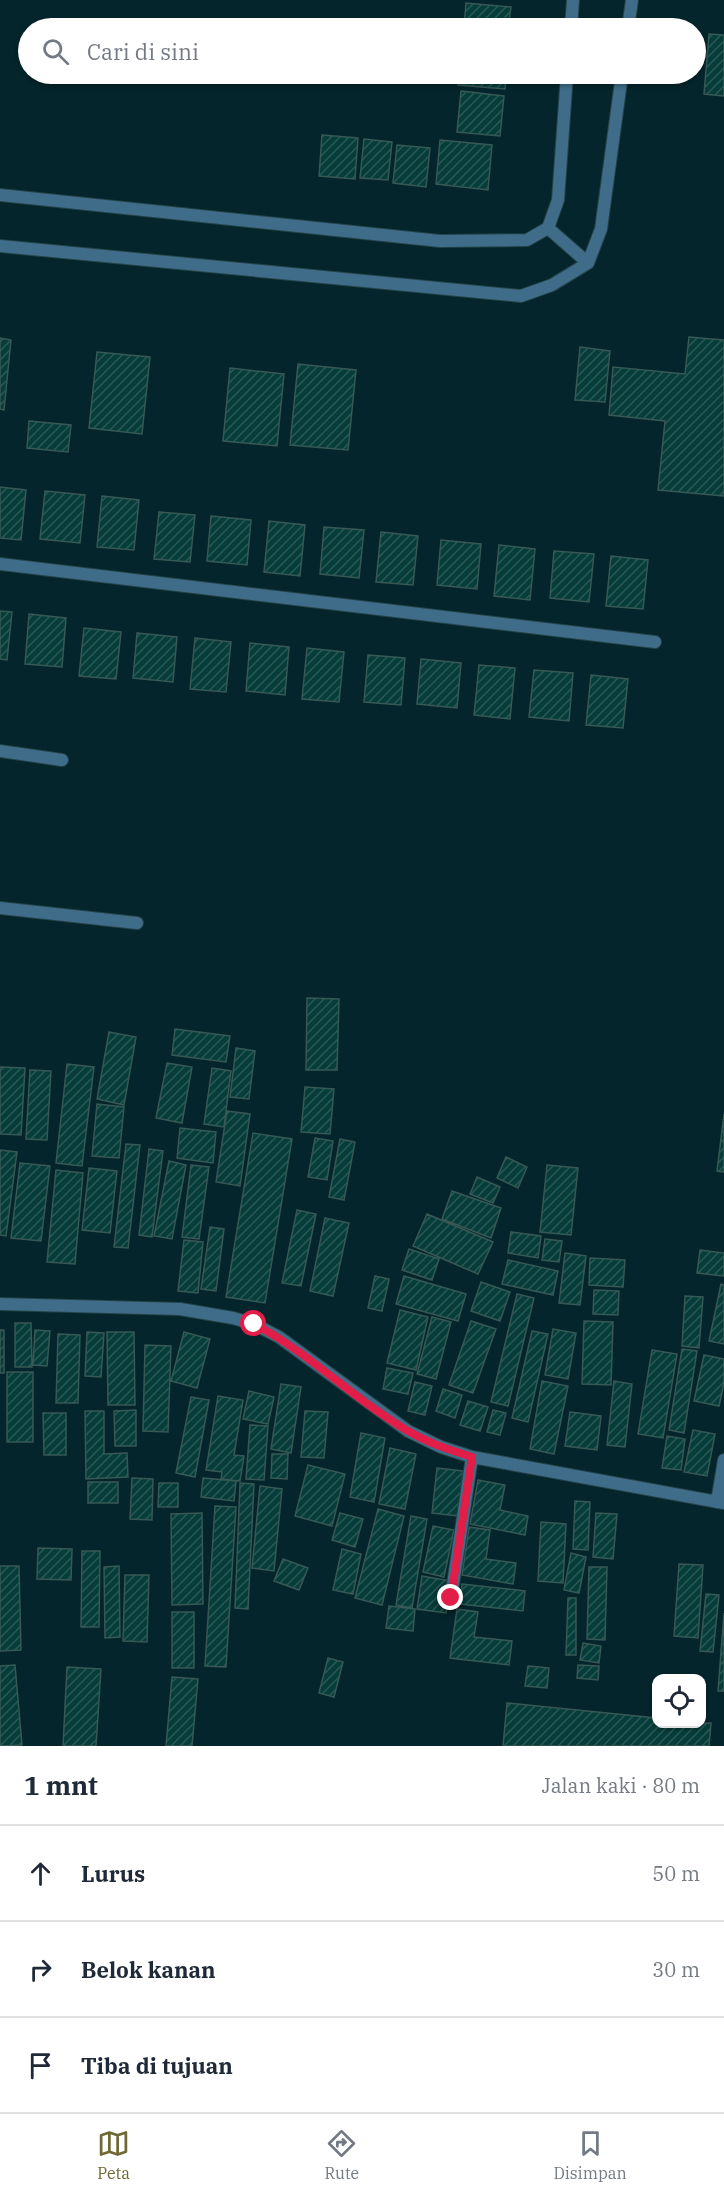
<!DOCTYPE html>
<html lang="id">
<head>
<meta charset="utf-8">
<style>
	:root { --surface:#fff; --page:#f2f2f3; --text:#1f2937; --muted:#747a83; --line:#e0e1e3; --accent:#716836 }
	body { margin:0; font-family:"IBM Plex Serif",serif; background:var(--page); color:var(--text) }
	.controls { position:absolute; right:18px; bottom:18px; display:grid; overflow:hidden; border-radius:12px; box-shadow:0 2px 4px #0004 }
	.controls button { width:54px; height:54px; display:grid; place-items:center; padding:0; border:0; border-bottom:2px solid var(--line); background:var(--surface); color:var(--text); font:30px sans-serif }
	.stop { position:absolute; width:18px; height:18px; margin:-14px; border:4px solid #e11d48; border-radius:50%; background:#fff }
	.stop.end { background:#e11d48; border-color:#fff; box-shadow:0 2px 6px #0008 }
	.list { margin:0; padding:0; list-style:none }
	h2 { display:flex; justify-content:space-between; align-items:center; height:78px; margin:0; padding:0 24px; font-size:26px }
	h2 small { font-size:20px; font-weight:400; color:var(--muted) }
	.list li { display:grid; grid-template-columns:39px 1fr auto; gap:18px; align-items:center; box-sizing:border-box; height:96px; padding:0 24px; border-top:2px solid var(--line) }
	.list b { display:block; font-size:22px; white-space:nowrap }
	.list em { font-size:20px; font-style:normal; color:var(--muted) }
	.icon { flex:none; width:33px; height:33px; fill:none; stroke:currentColor; stroke-width:2; stroke-linecap:round; stroke-linejoin:round }
	.map { position:relative; flex:none; width:724px; height:1746px; overflow:hidden }
	.search { position:absolute; background:var(--surface); box-shadow:0 2px 4px #0004; left:18px; right:18px; top:18px; height:66px; display:flex; align-items:center; gap:15px; box-sizing:border-box; padding:0 21px; border-radius:33px; color:var(--muted); font-size:22px }
	.sheet { height:366px; background:var(--surface) }
	nav { display:flex; justify-content:space-around; align-items:center; box-sizing:border-box; height:84px; border-top:2px solid var(--line); background:var(--surface); font-size:16px; color:var(--muted) }
	nav a { display:grid; justify-items:center; gap:3px }
	nav .on { color:var(--accent) }
	.map>svg:first-child { display:block }
</style>
</head>
<body>
<div class="map">
<svg width="724" height="1746" viewBox="0 0 724 1746">
	<defs>
		<pattern id="building-hatch" width="6" height="6" patternUnits="userSpaceOnUse" patternTransform="scale(1.5)"><rect width="6" height="6" fill="#063d3a"/><path d="M-1 1l2-2M0 6l6-6M5 7l2-2" fill="none" stroke="#295956"/></pattern>
	</defs>
	<rect width="100%" height="100%" fill="#04252b"/>
	<path fill="url(#building-hatch)" stroke="#375855" stroke-width="1.5" d="M466,3L511,7L508,28H464Z
		M709,34L724,35V96L704,94Z
		M459,74H506L505,89L458,85Z
		M461,91L504,96L500,136L457,132Z
		M322,135L358,138L355,179L319,176Z
		M364,139L392,142L388,180L360,178Z
		M440,140L492,145L488,190L436,184Z
		M397,145L430,148L426,187L393,183Z
		M689,337L724,340V496L658,490L665,421L609,415L613,367L685,374Z
		M0,338L11,340L4,410L0,409Z
		M580,347L610,351L605,402L575,400Z
		M97,352L150,357L142,434L89,428Z
		M298,364L356,370L348,450L290,445Z
		M230,368L284,374L277,446L223,441Z
		M29,421L71,425L68,452L27,448Z
		M0,487L26,490L21,540L0,538Z
		M45,491L85,495L80,543L40,539Z
		M102,496L139,500L134,550L97,547Z
		M159,512L195,515L190,562L154,559Z
		M211,516L251,520L247,565L207,561Z
		M269,521L305,525L300,576L264,572Z
		M324,527L364,530L359,578L320,574Z
		M381,532L418,536L413,585L376,582Z
		M441,540L481,544L477,589L437,585Z
		M499,545L535,549L530,600L494,596Z
		M554,551L594,554L589,602L550,598Z
		M611,556L648,560L643,609L606,606Z
		M0,611L12,612L7,660L0,659Z
		M29,614L66,618L62,667L25,664Z
		M84,628L121,632L116,679L79,676Z
		M137,633L177,637L173,682L133,678Z
		M195,638L231,642L226,692L190,689Z
		M250,643L289,647L285,695L246,691Z
		M307,648L344,652L339,702L302,699Z
		M368,655L405,658L401,705L364,702Z
		M421,659L461,663L457,708L417,704Z
		M479,665L515,668L510,719L474,715Z
		M534,670L573,673L569,721L529,717Z
		M591,675L628,679L623,728L586,725Z
		M307,998L339,999L337,1070H306Z
		M175,1029L230,1036L226,1062L172,1055Z
		M109,1032L136,1037L124,1105L97,1099Z
		M236,1048L255,1051L249,1099L230,1097Z
		M167,1063L192,1067L182,1123L156,1118Z
		M67,1064L94,1067L82,1166L56,1163Z
		M0,1067L25,1068L21,1135L0,1134Z
		M212,1068L231,1071L224,1127L204,1124Z
		M30,1070L51,1071L47,1140L26,1139Z
		M305,1087L334,1089L330,1134L301,1132Z
		M97,1104L124,1107L119,1158L92,1156Z
		M227,1111L250,1114L240,1186L216,1182Z
		M724,1114V1172L717,1171Z
		M180,1128L216,1132L213,1163L177,1158Z
		M253,1133L292,1139L265,1303L226,1297Z
		M315,1138L333,1141L327,1180L308,1177Z
		M340,1139L355,1142L344,1200L329,1197Z
		M126,1144L140,1145L128,1248L114,1247Z
		M149,1149L163,1151L152,1237L139,1235Z
		M0,1150L17,1152L6,1236L0,1235Z
		M506,1157L527,1167L518,1188L497,1178Z
		M169,1161L186,1165L172,1239L154,1236Z
		M20,1163L50,1166L41,1241L11,1238Z
		M191,1165L209,1167L199,1239L182,1237Z
		M547,1165L578,1168L571,1235L540,1232Z
		M89,1168L117,1171L110,1233L82,1230Z
		M56,1170L83,1173L75,1264L47,1262Z
		M477,1177L500,1187L493,1203L470,1194Z
		M452,1191L501,1208L491,1238L442,1219Z
		M297,1210L316,1214L301,1286L282,1283Z
		M427,1214L493,1242L478,1274L413,1246Z
		M325,1218L349,1223L333,1296L310,1291Z
		M210,1227L224,1229L216,1291L201,1289Z
		M511,1232L541,1236L538,1258L508,1253Z
		M545,1239L562,1241L559,1262L542,1260Z
		M184,1240L203,1242L198,1293L178,1291Z
		M409,1249L439,1259L432,1280L402,1270Z
		M700,1250L724,1253V1276L697,1273Z
		M565,1253L586,1256L580,1305L559,1303Z
		M590,1258L625,1260L623,1287L589,1285Z
		M508,1260L558,1271L553,1295L502,1284Z
		M375,1276L389,1279L382,1311L368,1308Z
		M404,1276L466,1294L458,1321L396,1304Z
		M481,1282L510,1292L500,1321L471,1311Z
		M721,1284L724,1285V1344L709,1341Z
		M594,1290L619,1291L618,1315L593,1314Z
		M517,1294L534,1298L508,1406L491,1402Z
		M685,1296L703,1297L699,1348L682,1346Z
		M400,1310L428,1317L416,1370L387,1363Z
		M432,1317L451,1322L436,1379L417,1374Z
		M471,1321L496,1329L473,1393L449,1385Z
		M584,1321L613,1322L611,1385L582,1384Z
		M15,1323H31L32,1367H15Z
		M553,1329L576,1333L568,1379L545,1375Z
		M0,1330H4V1373H0Z
		M35,1330L50,1331L47,1366L33,1365Z
		M532,1331L548,1334L528,1422L512,1418Z
		M87,1332L104,1333L101,1377L85,1376Z
		M107,1332H134L135,1405H108Z
		M184,1332L210,1339L197,1388L171,1381Z
		M58,1334L80,1335L78,1403H56Z
		M145,1345L171,1346L168,1432L143,1431Z
		M682,1349L697,1351L684,1433L669,1430Z
		M652,1350L677,1354L663,1438L638,1434Z
		M704,1355L724,1359V1383L719,1406L694,1401Z
		M387,1368L413,1373L408,1394L383,1389Z
		M7,1372H33V1442H7Z
		M542,1381L568,1386L554,1454L530,1449Z
		M614,1381L632,1384L625,1447L607,1445Z
		M415,1382L432,1386L425,1415L408,1411Z
		M281,1384L301,1387L291,1453L271,1449Z
		M443,1389L462,1395L455,1418L436,1411Z
		M249,1391L274,1397L268,1424L243,1419Z
		M218,1396L243,1400L234,1455L244,1456L240,1481L221,1479L222,1472L206,1470Z
		M191,1397L209,1400L195,1477L176,1473Z
		M468,1401L488,1407L480,1431L460,1425Z
		M136,1410V1446H115L114,1411Z
		M493,1410L506,1413L500,1435L487,1432Z
		M85,1411H104V1454L127,1453L128,1477L86,1479Z
		M305,1411L328,1412L324,1458L301,1457Z
		M570,1412L601,1416L597,1450L565,1446Z
		M43,1413H66V1455H44Z
		M250,1425L268,1426L264,1480L246,1479Z
		M693,1430L715,1434L707,1476L684,1472Z
		M361,1433L385,1438L374,1502L350,1497Z
		M667,1436L685,1439L681,1470L662,1468Z
		M390,1448L416,1454L405,1509L379,1504Z
		M272,1454H288L287,1479L271,1478Z
		M308,1465L345,1474L332,1526L295,1516Z
		M437,1468L463,1471L458,1516L432,1513Z
		M132,1478L153,1479L152,1520L130,1519Z
		M203,1478L236,1481L234,1501L201,1497Z
		M478,1480L505,1485L500,1510L528,1516L525,1535L470,1524Z
		M88,1482H118V1503H88Z
		M159,1483H178V1507H158Z
		M240,1483L254,1484L248,1609L235,1608Z
		M260,1486L282,1489L274,1571L252,1568Z
		M575,1501L590,1502L588,1550L573,1549Z
		M215,1506L236,1507L226,1667L205,1666Z
		M378,1509L404,1516L382,1605L355,1598Z
		M202,1513L203,1604L172,1605L171,1514Z
		M340,1513L363,1519L355,1547L332,1540Z
		M596,1513L617,1514L613,1559L593,1557Z
		M411,1516L427,1519L412,1608L396,1605Z
		M541,1522L566,1524L563,1583L538,1581Z
		M433,1526L454,1530L444,1577L423,1572Z
		M469,1527L490,1530L486,1559L516,1563L513,1584L462,1575Z
		M38,1548L72,1549L71,1580L37,1579Z
		M342,1549L361,1554L353,1594L333,1590Z
		M82,1551H100L99,1627H81Z
		M571,1553L586,1557L579,1593L564,1590Z
		M283,1559L308,1568L299,1590L274,1581Z
		M679,1564L703,1565L698,1638L674,1636Z
		M0,1566H19L21,1650L0,1651Z
		M119,1566L120,1637L105,1638L104,1567Z
		M589,1567H607L605,1640L587,1639Z
		M125,1575H149L147,1642L123,1641Z
		M422,1576L451,1581L446,1613L417,1609Z
		M462,1584L525,1591L523,1611L460,1604Z
		M706,1594L719,1595L713,1652L700,1651Z
		M568,1598H576V1655H566Z
		M389,1606L415,1609L413,1631L386,1628Z
		M457,1609L478,1612L474,1637L512,1641L509,1665L450,1658Z
		M172,1612H194V1668H172Z
		M724,1613V1691H718Z
		M583,1643L601,1646L599,1663L580,1660Z
		M328,1658L343,1662L334,1697L319,1693Z
		M15,1665L22,1745L0,1746V1666Z
		M578,1665L599,1666L598,1680L577,1678Z
		M528,1666L549,1668L547,1688L525,1686Z
		M67,1667L101,1669L96,1746H63Z
		M172,1677L198,1679L192,1746H166Z
		M507,1703L656,1718V1724L711,1723L709,1746H503Z"/>
	<g fill="none" stroke-linecap="round" stroke-linejoin="round">
		<g stroke="#244348" stroke-width="14">
			<path id="service" d="M0,751L62,760
				M0,908L137,923"/>
		</g>
		<g stroke="#244348" stroke-width="14">
			<path id="minor" d="M571,28L573,0
				M628,28L632,0
				M0,195L440,241L527,240L548,228L558,200L567,74
				M548,228L588,263
				M0,246L521,296L552,285L588,263L601,229L622,74
				M0,564L655,642
				M0,1304L180,1309L233,1318L254,1324L279,1337L408,1431L441,1447L472,1457L724,1503
				M717,1502L724,1460
				M451,1598L472,1457"/>
		</g>
		<use href="#service" stroke="#3f6c88" stroke-width="12"/>
		<use href="#minor" stroke="#3f6c88" stroke-width="12"/>
	</g>
	<g fill="none" stroke-linecap="round" stroke-linejoin="round">
		<path stroke="#e11d48" stroke-width="8" d="M254,1324C310,1353 354,1400 408,1431C428,1443 450,1450 472,1457L451,1598"/>
	</g>
</svg>
<div class="controls">
<button><svg class="icon" aria-label="locate" viewBox="0 0 24 24"><circle cx="12" cy="12" r="6"/><path d="M12 2v4M12 18v4M2 12h4M18 12h4"/></svg></button>
</div>
<div class="stop" style="left:254px;top:1324px"></div>
<div class="stop end" style="left:451px;top:1598px"></div>
<div class="search"><svg class="icon" aria-label="search" viewBox="0 0 24 24"><circle cx="10" cy="10" r="6"/><path d="M15 15l6 6"/></svg>Cari di sini</div>
</div>
<section class="sheet">
<h2>1 mnt<small>Jalan kaki · 80 m</small></h2>
<ul class="list">
<li><svg class="icon" aria-label="ahead" viewBox="0 0 24 24"><path d="M12 20V5M6 11l6-6 6 6"/></svg><div><b>Lurus</b></div><em>50 m</em></li>
<li><svg class="icon" aria-label="right" viewBox="0 0 24 24"><path d="M7 20v-9h11M14 6l5 5-5 5"/></svg><div><b>Belok kanan</b></div><em>30 m</em></li>
<li><svg class="icon" aria-label="arrive" viewBox="0 0 24 24"><path d="M6 21V4h12l-3 4 3 4H6"/></svg><div><b>Tiba di tujuan</b></div></li>
</ul>
</section>
<nav>
<a class="on"><svg class="icon" aria-label="map" viewBox="0 0 24 24"><path d="M3 6l6-2 6 2 6-2v14l-6 2-6-2-6 2zM9 4v14M15 6v14"/></svg>Peta</a>
<a><svg class="icon" aria-label="directions" viewBox="0 0 24 24"><path d="M12 3l9 9-9 9-9-9zM9 14v-3h6M13 9l2 2-2 2"/></svg>Rute</a>
<a><svg class="icon" aria-label="saved" viewBox="0 0 24 24"><path d="M7 4h10v16l-5-4-5 4z"/></svg>Disimpan</a>
</nav>
</body>
</html>
